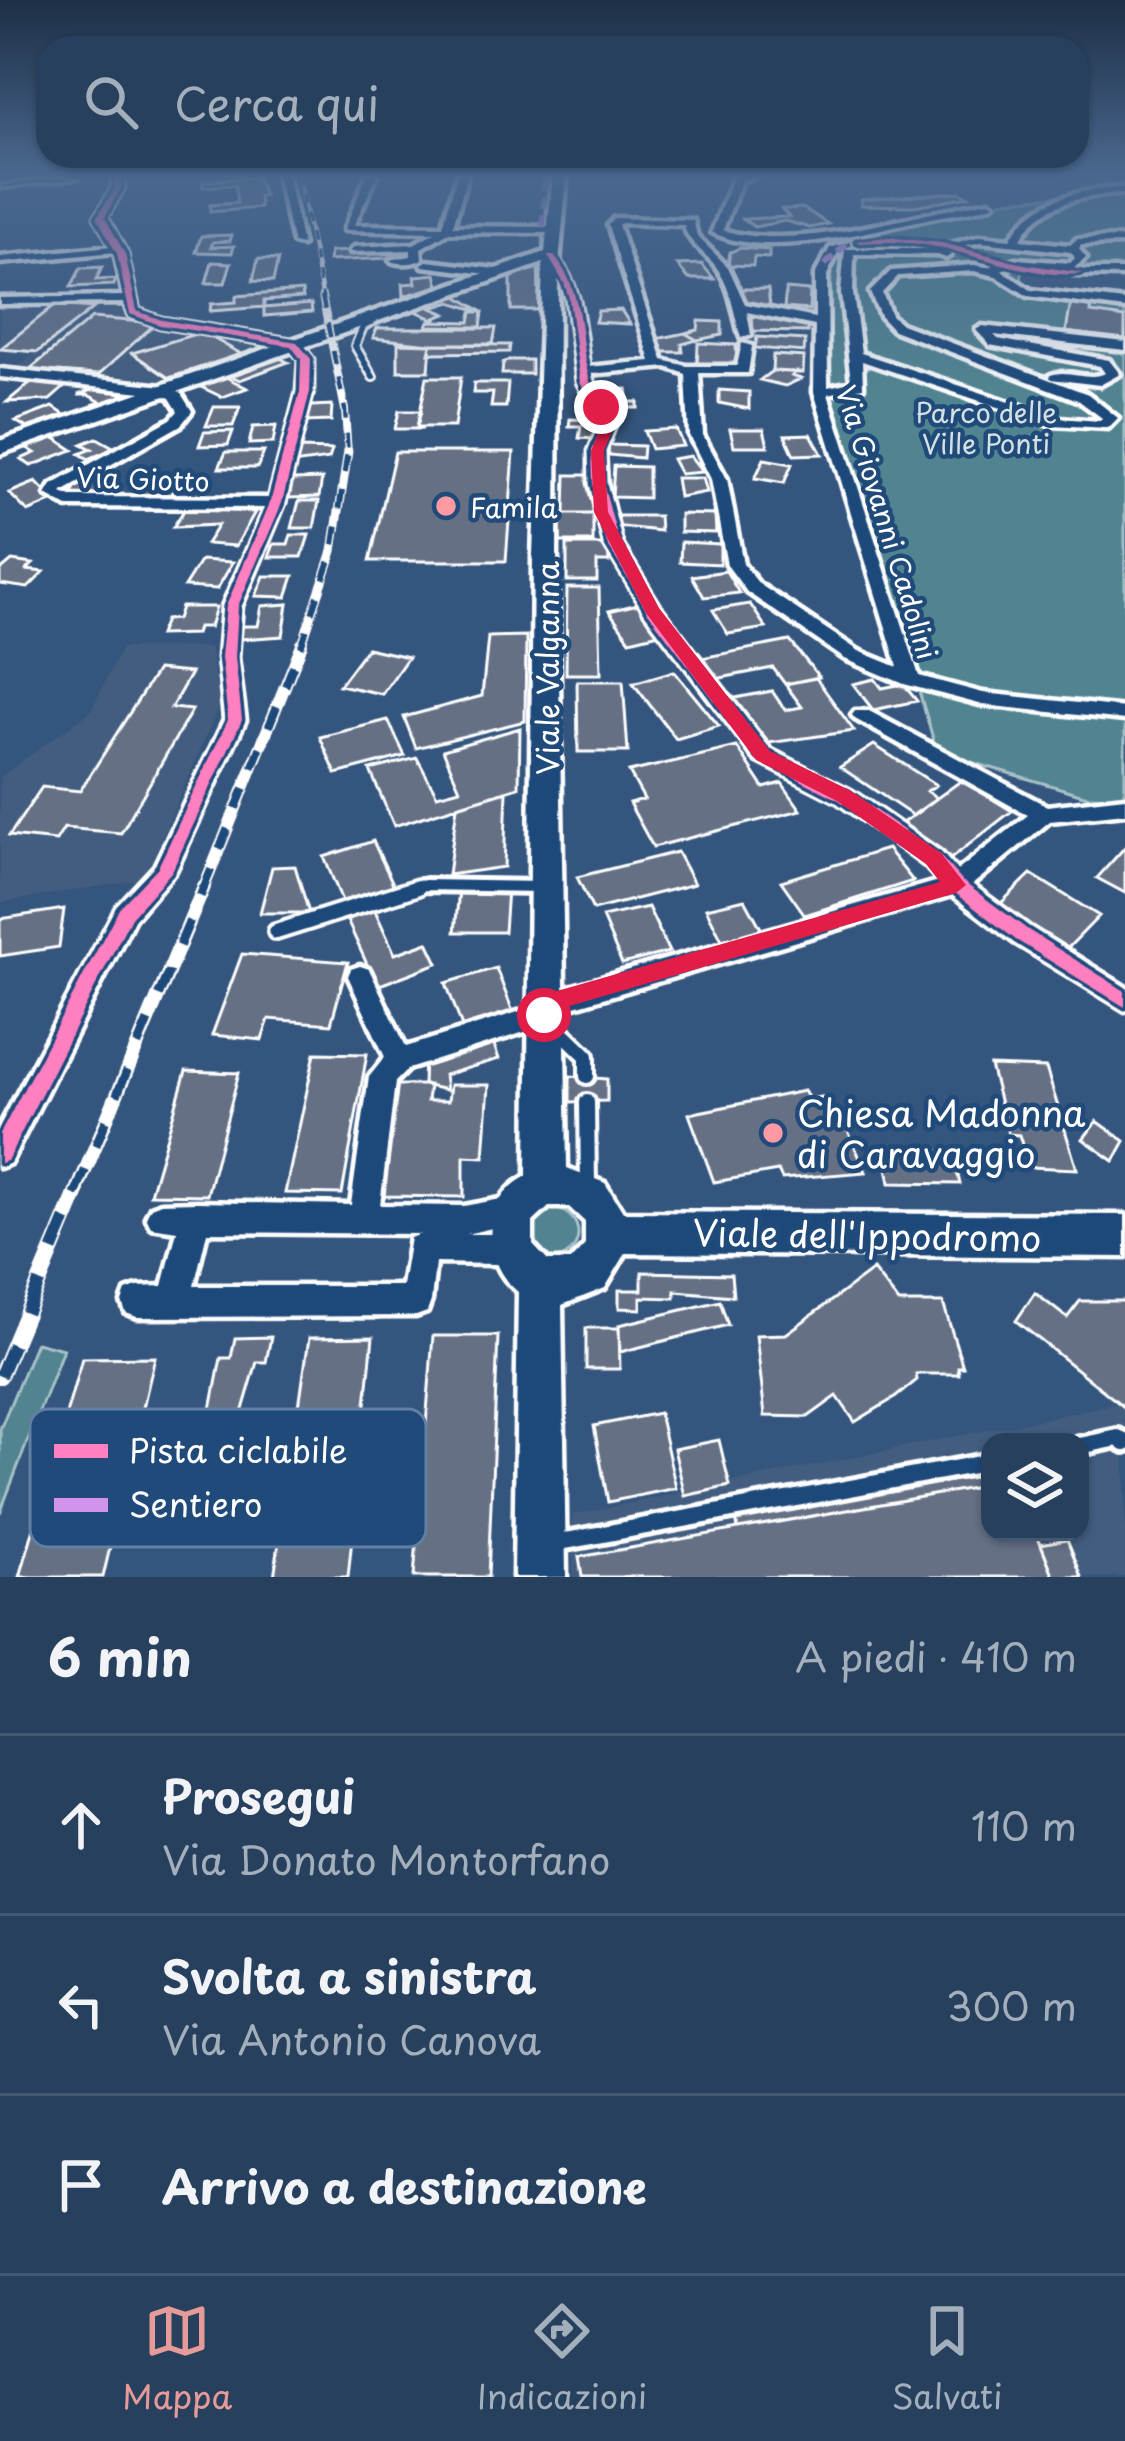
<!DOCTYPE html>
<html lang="it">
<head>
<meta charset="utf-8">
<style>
	:root { --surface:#27405e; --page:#334b67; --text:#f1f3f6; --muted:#a4afbc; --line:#435973; --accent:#e69b98 }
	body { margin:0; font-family:"Playpen Sans",sans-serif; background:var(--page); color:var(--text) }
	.controls { position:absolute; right:36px; bottom:36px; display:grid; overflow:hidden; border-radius:24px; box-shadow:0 3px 9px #0004 }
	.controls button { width:108px; height:108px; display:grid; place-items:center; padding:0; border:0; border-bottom:3px solid var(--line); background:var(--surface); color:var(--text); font:60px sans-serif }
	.stop { position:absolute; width:36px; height:36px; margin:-27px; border:9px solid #e11d48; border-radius:50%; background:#fff }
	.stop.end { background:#e11d48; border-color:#fff; box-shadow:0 3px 12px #0008 }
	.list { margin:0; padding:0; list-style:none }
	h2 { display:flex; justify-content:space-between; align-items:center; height:156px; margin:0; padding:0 48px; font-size:51px }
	h2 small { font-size:39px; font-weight:400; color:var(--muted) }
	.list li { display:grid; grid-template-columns:78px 1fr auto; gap:36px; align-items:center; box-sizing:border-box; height:180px; padding:0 48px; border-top:3px solid var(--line) }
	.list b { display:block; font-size:45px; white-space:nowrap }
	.list p { margin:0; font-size:39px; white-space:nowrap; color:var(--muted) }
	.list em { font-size:39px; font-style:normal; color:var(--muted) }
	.icon { flex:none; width:66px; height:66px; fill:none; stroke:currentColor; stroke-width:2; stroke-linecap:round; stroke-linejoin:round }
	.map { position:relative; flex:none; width:1125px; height:1577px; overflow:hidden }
	.search { position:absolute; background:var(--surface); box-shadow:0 3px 9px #0004; left:36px; right:36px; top:36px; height:132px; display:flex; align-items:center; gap:30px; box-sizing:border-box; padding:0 42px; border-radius:36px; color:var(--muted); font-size:45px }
	.sheet { height:696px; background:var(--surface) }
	nav { display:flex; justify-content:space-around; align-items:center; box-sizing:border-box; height:168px; border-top:3px solid var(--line); background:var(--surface); font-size:33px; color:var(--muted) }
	nav a { display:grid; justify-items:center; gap:6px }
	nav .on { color:var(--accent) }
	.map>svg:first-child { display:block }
</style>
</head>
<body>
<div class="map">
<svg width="1125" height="1577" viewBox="0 0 1125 1577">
	<rect width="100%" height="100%" fill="#34557d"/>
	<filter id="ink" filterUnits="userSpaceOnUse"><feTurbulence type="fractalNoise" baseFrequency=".00833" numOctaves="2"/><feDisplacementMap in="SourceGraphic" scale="24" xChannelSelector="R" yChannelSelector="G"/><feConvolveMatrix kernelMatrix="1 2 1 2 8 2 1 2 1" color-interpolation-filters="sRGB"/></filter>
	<g filter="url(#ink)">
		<path fill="#435d7f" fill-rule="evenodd" d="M128,301L136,317L156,323L286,344L156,384L10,372L33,355L0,351V307L6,302Z
			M210,647L219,707L144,879L0,903V777L91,711L121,648Z
			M1119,1403L1125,1408V1577H573L572,1515ZM990,1442H1080V1532H990Z"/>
		<path fill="#518490" stroke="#a8c2c8" stroke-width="3" d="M1125,190V271L1023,270L1019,289L1125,303V797L1087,796L937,752L830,390L831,266L840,251L854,245L848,241L1006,200Z
			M528 1234a25 25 0 1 1 50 0a25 25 0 1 1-50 0Z
			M36,1342L63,1349L0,1513V1429Z"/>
		<path fill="#656f85" stroke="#fff" stroke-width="3" d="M59,175L82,179L0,190V184Z
			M256,177L264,196L259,197L260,208L210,212V205L237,203L235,185L203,187L202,181Z
			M960,192L968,196L914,206L861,205V199Z
			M803,208L828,224L810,228L785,221L754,227L743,219L789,217L782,209Z
			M232,235L230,241L213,242L211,247L234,246L232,253L196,252L201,236Z
			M410,248L411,257L329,261L330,252Z
			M740,248L769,250V258L754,257L753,266L728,265L730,252Z
			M258,259L278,260L273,282L253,281Z
			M212,262L231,263L225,283H206Z
			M702,264L714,279H689L677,265Z
			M102,267L96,280L116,279L114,285L71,287L81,268Z
			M516,268H538L540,310H511V276L506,275Z
			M436,274L439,286L404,296L403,284L416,283L415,276Z
			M741,289H768L770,306L745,304Z
			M786,289L810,291L809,310L784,308Z
			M302,291L303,298L264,301V307L210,311L211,304L236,302V296Z
			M453,293L483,312L451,302L432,308L446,314L433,319L410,308Z
			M1071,302L1092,305L1091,313L1125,318V340L1066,332Z
			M1071,302L1092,305L1091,313L1125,318V340L1066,332Z
			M311,304L312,312L264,316V308Z
			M55,305L94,308L38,352L0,349Z
			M621,310L630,324L595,322L598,311Z
			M472,312H483L481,327L427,326L429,321L470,322Z
			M752,314L808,323V332L753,331Z
			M92,318L156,323L98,375L29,370Z
			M699,321L722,322V335L697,340L685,333L698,330Z
			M377,328H496L493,344H431L373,338Z
			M202,332L241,354L169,378L132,353Z
			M685,333L697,340L682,344L683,352H659L657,339Z
			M757,337L805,340L804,352L755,348Z
			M398,343L431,344L429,371H398Z
			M698,343L736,345L737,368L697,366Z
			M431,344L510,345L509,352L429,353Z
			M773,355L804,357L803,373L772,371Z
			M277,357L288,362L240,380L229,375Z
			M509,360H531V374H502L503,363Z
			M772,371L796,372L792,376L801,379L785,386L760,380Z
			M224,376L247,388L222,397L199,386Z
			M427,377H461L454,427H417Z
			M31,382L67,385L50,400L7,402Z
			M474,383H508L506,407H491L493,393H473Z
			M106,385L127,397L100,407L95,404L101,402L88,395H78Z
			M627,389L629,402H638V408H606L593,390Z
			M719,390L749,392V409L719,403Z
			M332,405L331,421L305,422L312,406Z
			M53,407L65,415L27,428L16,421Z
			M214,407H240L233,426H206Z
			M399,411H421L417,427L423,429H395Z
			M570,419L597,420L595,439L579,438L581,426H569Z
			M276,426L273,443L249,444L253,427Z
			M676,429L683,446L651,449L644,431Z
			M730,429H764L768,446H734Z
			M233,431L228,445L199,446L204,432Z
			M811,434L822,454L794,455L785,435Z
			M52,436L73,450L31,466L21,459L35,453L24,446Z
			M97,438L115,448L89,459L80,454L92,449L82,444Z
			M609,445L643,446L642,458L608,455Z
			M299,449L332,450L329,459L293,464Z
			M226,452H264L257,468H219Z
			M395,452H514L506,561H370Z
			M690,456L703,472L680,474L672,459Z
			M764,459L792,464L784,483L755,478Z
			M614,466L648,467V498L612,497Z
			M566,475H592L593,514H565Z
			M676,478H703L707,492L679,497Z
			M322,479L319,497L289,498L293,480Z
			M36,482L54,501L28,512L9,493Z
			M78,483H117L109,497H81L72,494Z
			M175,486L171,496L134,498L138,487Z
			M299,501H319L314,528H292Z
			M185,509L255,512L236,546L206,544L218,525L173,527Z
			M560,514H593V542H560Z
			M680,514L715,515L716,533L680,532Z
			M613,516H659L660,531L613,526Z
			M291,535H309L302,557H269L274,544H288Z
			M681,542L720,544V564L680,562Z
			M567,545H608L609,562H597V581H567Z
			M201,560L233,562L217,589L184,587Z
			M12,561L33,564L27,570L44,572L28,588L0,584V571Z
			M726,571L739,593L704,597L692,576Z
			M264,576H294L287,597L256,596Z
			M567,588H599L601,674H566Z
			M288,604L283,636L240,639L242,626H258L262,606Z
			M638,604L659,633L630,640L609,611Z
			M750,604L766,628L728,634L713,610Z
			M181,607H216L210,627H198L196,634L159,635L165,620L177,619Z
			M526,636L525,721L416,748L404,717L482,696L488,637Z
			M790,641L819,677L785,684L773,668L710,680L696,659Z
			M367,648L408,657L382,694L339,685Z
			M157,670L191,673L171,708L192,710L121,833L64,828L56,841L9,836L42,787L80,791Z
			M674,671L719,726L676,739L633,683Z
			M816,678L854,731L769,743L730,699L772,691L785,710L802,707L785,684Z
			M875,679L882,688L903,684L917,701L873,710L853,684Z
			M577,681H623L628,752H578Z
			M388,720L405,756L336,774L320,737Z
			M520,728L519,787L394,826L370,770L417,758L437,795L460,789L443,750Z
			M874,745L936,785L927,791L937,798L913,816L840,767Z
			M737,747L764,788L782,783L801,810L653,847L629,803L644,799L629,772Z
			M962,780L1012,811L948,861L898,826Z
			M507,791L504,867L448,875L457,806Z
			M373,841L395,888L344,906L324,857Z
			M1125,847V893L1097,878Z
			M887,849L913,881L805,915L781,881Z
			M677,852L694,884L593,910L577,877Z
			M295,866L309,913H260L272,867Z
			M1031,874L1099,916L1066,950L998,906Z
			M459,889H507L504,932H455Z
			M745,899L762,930L722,940L706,908Z
			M373,906L395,954L428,942L438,963L377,986L345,916Z
			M648,907L669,952L622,964L602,917Z
			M64,909L59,947L0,956V919Z
			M242,954L348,962L331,1024L269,1019L262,1040L212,1035Z
			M496,968L513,1012L462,1027L446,983Z
			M491,1037L499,1059L444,1075L446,1090L423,1085L424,1057Z
			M315,1053L367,1054L342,1194L285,1193Z
			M990,1066L1046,1068L1077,1169L1029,1167L1019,1135L1008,1134Z
			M186,1071L239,1073L207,1195L150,1194Z
			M570,1076L607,1079V1101L570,1102Z
			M395,1085H429L427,1101H448L450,1085H489L484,1157L464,1156V1197L380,1196Z
			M804,1091L809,1099L822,1097L830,1116L842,1117L866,1172L782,1179L778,1171L714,1182L689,1114Z
			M1097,1121L1125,1141L1114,1161L1083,1139Z
			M884,1151H952L960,1184L890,1183Z
			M873,1270L899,1303H943L963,1367H958L959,1374H916L917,1380L896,1397L855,1422L837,1396L808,1417L765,1416L756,1335L786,1334Z
			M642,1272L731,1274L733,1296L675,1291V1298L641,1297V1309L619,1308V1290H642Z
			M1035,1293L1067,1318L1080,1301H1125V1408L1016,1321Z
			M720,1301L728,1325L620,1352L619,1325Z
			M586,1328H619L620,1369H586Z
			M433,1336H498L488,1577H414Z
			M271,1337L266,1362H257L240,1420H209L221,1358H231L235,1338Z
			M373,1337L348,1577H274L309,1338Z
			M155,1357L103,1577H20L82,1358Z
			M659,1413L676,1488L608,1502L594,1426Z
			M719,1440L730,1486L685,1496L674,1449Z
			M990,1474V1485L738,1529L736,1518Z
			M990,1485V1532H1036L1054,1577H582L579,1557Z
			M1067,1539L1082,1577H1054L1041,1544Z"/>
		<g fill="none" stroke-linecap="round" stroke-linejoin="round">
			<g stroke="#fff" stroke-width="12">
				<path id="lane-far3" d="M373,377L355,346L363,327L374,320"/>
			</g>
			<g stroke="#fff" stroke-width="20">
				<path id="lane-far2" d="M408,890L425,885L543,887"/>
			</g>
			<g stroke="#fff" stroke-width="22">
				<path id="lane-far1" d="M276,932L418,887
					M556,1026L587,1056V1076
					M587,1102L588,1186"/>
			</g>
			<g stroke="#fff" stroke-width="26">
				<path id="lane" d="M1080,1446L1118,1438L1125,1443
					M555,1543L990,1462"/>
			</g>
			<g stroke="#fff" stroke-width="9">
				<path id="street" d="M113,175H123V188L106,217L126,254L138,310L162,319L298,341L312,359V392L284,503L241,606L237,657L245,720L175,871L134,919L10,1163L0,1167V1126L117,907L155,866L225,720L219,657L223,606L266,508L68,507L46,495L52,485L171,419L178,411L170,398L161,394L0,377V369L164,386L180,392L192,411L181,425L64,491L62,493L71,497L270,498L298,392L300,359L290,347L160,326L129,315L125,303L0,304V298L124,296L115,252L0,263V257L112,246L96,217L113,188Z
					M277,175H287L302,245L293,243Z
					M367,175H377L354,225L443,226L457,175H467L453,226L555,227L560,230L555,233L449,232L421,248L422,259C415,264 397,265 390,260L411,256V250L350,252L354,247L414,244L435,232L344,230Z
					M741,175H757L741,181L723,230C794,253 915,214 989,201L994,204C976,212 951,214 931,218C872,230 767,261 712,232L732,179Z
					M1125,188V194C1084,195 1042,201 1020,240L1070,245L1077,239L1125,238V244L1081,245L1079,249L1086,258L1073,269L1017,265L1001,270L1031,290L1125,301V309L1028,296L996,276L974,271L898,276L882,293L891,315L901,324L1088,394L1118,418L1108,428L1051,425L862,361L863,387L828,394L919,676L983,693L1125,708V720L983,705L904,684L845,659L747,592L727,565L711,479L689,435L686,374L667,367L589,374L614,426L604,451L606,483L621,544L660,607L770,750L851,791L941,853L957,871L1028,815L855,719L852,715L855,711H869L1047,806L1125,797V813L1050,821L972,885L1030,928L1125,987V1010L1014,942L953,895L555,1012L553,1023L408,1069L395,1082L380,1205L464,1206L517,1196L527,1200L532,1210L527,1220L466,1234H496L527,1246L531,1257L527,1268L516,1272L496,1264L435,1263L431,1301L427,1312L416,1316L137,1317L126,1313L122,1302L126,1291L137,1287L163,1286L177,1231L151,1227L146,1217L151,1207L161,1203L196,1202L351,1205L369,1077L385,1057L348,976L351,969L360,966L369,969L406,1047L534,1007L536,997L545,994L939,881L925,865L837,801L756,760L646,613L605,544L590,483V451L600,426L578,382L567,298L547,256H555C583,288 582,326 588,367L651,361L608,225L614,218L693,220L697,236L728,267L745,304L815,318V275L830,248L850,242V246L838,252L827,275L828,387L851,382L841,293L845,249H931L981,236L1010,239C1035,197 1080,189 1125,188ZM621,223L684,225C688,245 709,254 719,271C732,292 734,315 741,338L751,335L747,312L815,326L814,392L898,667L859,651L759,584L743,564L727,479L703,435L699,373H748L752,346L742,343L737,366H687L663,360L618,225ZM981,242L1071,252L1075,258L1070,263L1016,259L987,267L974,265L891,271L870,292L880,316L893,330L1078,400L1102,418L1100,421L1058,418L861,353L853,293L854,254L938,255L946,258L951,255L945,250ZM207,1232L420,1234L410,1238L402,1286H194Z
					M427,261L496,269L502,272L496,275L423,266L422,264Z
					M1079,270H1125V276L1075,275V271Z
					M982,326L1125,342V350L994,335L998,339L1109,360L1120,374L1100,385L1051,379L1049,376C1066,367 1088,382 1105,373L1100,366L990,345L976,330Z"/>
			</g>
			<g stroke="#fff" stroke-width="9">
				<path id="secondary" d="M553,175H567L558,274L557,556L567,1168L605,1183L623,1212L1125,1215V1257L626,1253L605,1288L562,1305L566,1577H514L518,1292C479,1261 481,1199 527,1176L533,556L543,263L0,454V441L545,252ZM549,1207H569L585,1222V1245L570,1261H548L533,1245V1222Z"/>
			</g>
			<use href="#lane-far3" stroke="#1f4a7a" stroke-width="6"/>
			<use href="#lane-far2" stroke="#1f4a7a" stroke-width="10"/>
			<use href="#lane-far1" stroke="#1f4a7a" stroke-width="14"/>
			<use href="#lane" stroke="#1f4a7a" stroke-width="16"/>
			<use href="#street" fill="#1f4a7a" fill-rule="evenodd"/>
			<use href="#secondary" fill="#1f4a7a" fill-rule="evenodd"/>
			<g stroke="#fff" stroke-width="4.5">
				<path id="rail-far5" d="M298,175L323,299"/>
			</g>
			<g stroke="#fff" stroke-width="8">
				<path id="rail-far4" d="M322,296L345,410L348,454"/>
			</g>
			<g stroke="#fff" stroke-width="9">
				<path id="rail-far3" d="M301,647L333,551L348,451"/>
			</g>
			<g stroke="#fff" stroke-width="12">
				<path id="rail-far2" d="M203,890L302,644"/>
			</g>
			<g stroke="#fff" stroke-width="14">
				<path id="rail-far1" d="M75,1195L204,887"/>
			</g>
			<g stroke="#fff" stroke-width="16">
				<path id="rail" d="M0,1376L77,1192"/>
			</g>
			<use href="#rail-far5" stroke="#1f4a7a" stroke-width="3" stroke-dasharray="10" stroke-linecap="butt"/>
			<use href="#rail-far4" stroke="#1f4a7a" stroke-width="4.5" stroke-dasharray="14" stroke-linecap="butt"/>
			<use href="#rail-far3" stroke="#1f4a7a" stroke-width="6" stroke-dasharray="18" stroke-linecap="butt"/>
			<use href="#rail-far2" stroke="#1f4a7a" stroke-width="8" stroke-dasharray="22" stroke-linecap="butt"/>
			<use href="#rail-far1" stroke="#1f4a7a" stroke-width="9" stroke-dasharray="27" stroke-linecap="butt"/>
			<use href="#rail" stroke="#1f4a7a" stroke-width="12" stroke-dasharray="34" stroke-linecap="butt"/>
			<path stroke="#d193ec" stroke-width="6" stroke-dasharray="12 6" stroke-linecap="butt" d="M543,226L545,175
				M825,265L846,244"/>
			<g stroke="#1f4a7a" stroke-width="7">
				<path id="cycleway" d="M115,175H121V188L105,217L125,254L137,311L162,320L297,342L311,359L310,392L282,503L238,606L235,657L242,720L172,871L131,917L7,1161L0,1163V1134L119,908L158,867L228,720L221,657L226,606L270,503L300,392L301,359L291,346L160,325L130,314L117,254L97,217L115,188Z
					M887,237L942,243L1024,264L1083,273C1048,281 982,257 945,249C916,242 889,241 860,243L856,241Z
					M548,256H554C584,291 578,332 588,374C592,393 604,408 612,426L602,451L603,483L619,544L657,608L768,752L849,792L939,855L962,881L1028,930L1125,991V1007L1016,940L950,889L927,863L839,800L758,758L648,612L607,544L593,483L592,451L602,426L580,382L569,298L564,283Z"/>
			</g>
			<use href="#cycleway" fill="#ff80c0" fill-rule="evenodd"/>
		</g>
	</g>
	<linearGradient id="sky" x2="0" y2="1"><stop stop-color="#1d2f45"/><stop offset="0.44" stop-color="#4a688f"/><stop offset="1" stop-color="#4a688f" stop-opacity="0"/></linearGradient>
	<rect width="1125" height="396" fill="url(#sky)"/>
	<path fill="#e11d48" d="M601,403L614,426L604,451L608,512L659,608L770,751L851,791L941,853L966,885L956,893L556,1010L553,1022L544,1025L533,1015L536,997L940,882L926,864L837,801L756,760L646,613L594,512L591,451L601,426L594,407Z"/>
	<g fill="#ff9aa2" stroke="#1f4a7a" stroke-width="4.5">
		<circle cx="446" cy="506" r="12"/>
		<circle cx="773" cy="1133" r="12"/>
	</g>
	<g text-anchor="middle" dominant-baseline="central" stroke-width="9" stroke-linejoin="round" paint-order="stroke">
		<g font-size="27" fill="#d4e0e3" stroke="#1f4a7a">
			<text x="986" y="411">Parco delle<tspan x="986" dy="31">Ville Ponti</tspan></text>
		</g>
		<g font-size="27" fill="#fff" stroke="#1f4a7a">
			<text transform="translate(143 478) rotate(2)">Via Giotto</text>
			<text transform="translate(888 522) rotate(73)">Via Giovanni Cadolini</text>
		</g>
		<g font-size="27" fill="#fff" stroke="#1f4a7a" text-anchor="start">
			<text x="470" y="506">Famila</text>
		</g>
		<g font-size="30" fill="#fff" stroke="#1f4a7a">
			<text transform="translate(546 668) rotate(-90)">Viale Valganna</text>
		</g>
		<g font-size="36" fill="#fff" stroke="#1f4a7a" text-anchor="start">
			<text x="797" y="1112">Chiesa Madonna<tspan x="797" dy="41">di Caravaggio</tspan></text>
		</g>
		<g font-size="36" fill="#fff" stroke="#1f4a7a">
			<text transform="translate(867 1234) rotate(1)">Viale dell'Ippodromo</text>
		</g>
	</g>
	<rect x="30" y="1409" width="396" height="138" rx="18" fill="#1f4a7a" stroke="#6280a2" stroke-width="3"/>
	<rect x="54" y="1444" width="54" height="14" fill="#ff80c0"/>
	<rect x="54" y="1498" width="54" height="14" fill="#d193ec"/>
	<g font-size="33" fill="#fff">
		<text x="129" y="1463">Pista ciclabile</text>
		<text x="129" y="1517">Sentiero</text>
	</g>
</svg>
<div class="controls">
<button><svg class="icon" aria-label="layers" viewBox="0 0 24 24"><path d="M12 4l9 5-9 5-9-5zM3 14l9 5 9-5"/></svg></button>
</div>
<div class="stop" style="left:544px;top:1015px"></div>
<div class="stop end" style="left:601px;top:407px"></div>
<div class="search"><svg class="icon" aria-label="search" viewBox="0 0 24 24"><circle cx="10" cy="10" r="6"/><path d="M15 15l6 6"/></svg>Cerca qui</div>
</div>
<section class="sheet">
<h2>6 min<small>A piedi · 410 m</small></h2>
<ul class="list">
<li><svg class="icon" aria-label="ahead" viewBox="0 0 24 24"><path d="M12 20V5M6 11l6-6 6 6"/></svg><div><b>Prosegui</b><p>Via Donato Montorfano</p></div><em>110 m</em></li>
<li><svg class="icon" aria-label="left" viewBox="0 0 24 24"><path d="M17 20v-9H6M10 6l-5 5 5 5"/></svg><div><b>Svolta a sinistra</b><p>Via Antonio Canova</p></div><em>300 m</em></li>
<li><svg class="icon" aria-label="arrive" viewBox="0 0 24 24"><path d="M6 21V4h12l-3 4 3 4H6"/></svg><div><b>Arrivo a destinazione</b></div></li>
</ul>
</section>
<nav>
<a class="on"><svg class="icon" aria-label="map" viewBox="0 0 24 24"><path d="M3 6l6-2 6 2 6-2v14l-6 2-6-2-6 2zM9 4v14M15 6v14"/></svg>Mappa</a>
<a><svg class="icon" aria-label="directions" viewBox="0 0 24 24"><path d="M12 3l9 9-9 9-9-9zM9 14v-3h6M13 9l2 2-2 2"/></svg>Indicazioni</a>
<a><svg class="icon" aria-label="saved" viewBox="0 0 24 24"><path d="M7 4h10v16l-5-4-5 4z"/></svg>Salvati</a>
</nav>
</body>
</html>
